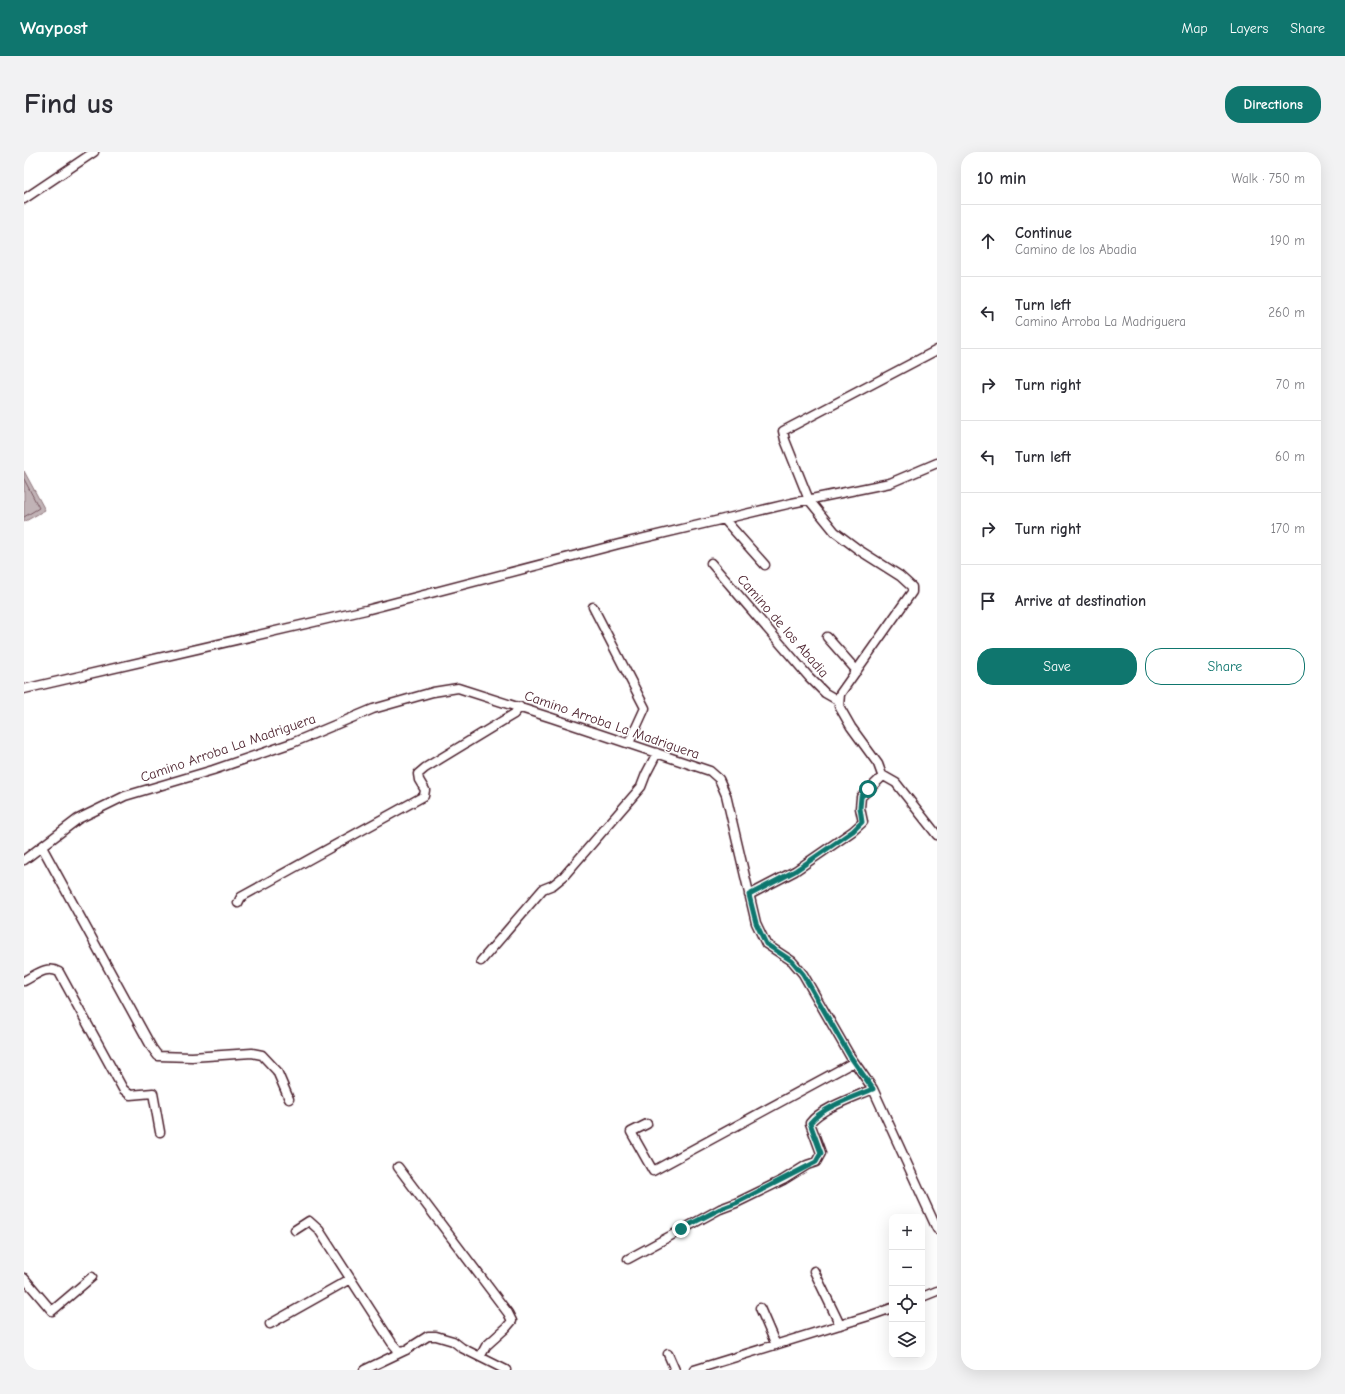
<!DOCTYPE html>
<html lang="en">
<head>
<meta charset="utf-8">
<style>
	:root { --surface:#fff; --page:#f2f2f3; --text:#2b2b33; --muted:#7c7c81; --line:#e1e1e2; --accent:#0f766e }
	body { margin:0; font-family:"Comic Neue",sans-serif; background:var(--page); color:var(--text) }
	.controls { position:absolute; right:12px; bottom:12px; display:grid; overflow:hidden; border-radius:8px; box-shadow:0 4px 16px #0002 }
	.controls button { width:36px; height:36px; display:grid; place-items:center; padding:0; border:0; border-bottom:1px solid var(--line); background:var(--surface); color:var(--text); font:20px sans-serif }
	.stop { position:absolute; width:12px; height:12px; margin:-9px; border:3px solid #0f766e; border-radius:50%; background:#fff }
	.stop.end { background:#0f766e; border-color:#fff; box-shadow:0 1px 4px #0008 }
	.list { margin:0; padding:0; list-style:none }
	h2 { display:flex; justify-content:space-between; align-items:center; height:52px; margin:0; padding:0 16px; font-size:17px }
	h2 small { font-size:13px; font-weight:400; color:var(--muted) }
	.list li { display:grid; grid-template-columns:26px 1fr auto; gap:12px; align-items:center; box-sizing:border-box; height:72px; padding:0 16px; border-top:1px solid var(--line) }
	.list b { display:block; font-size:15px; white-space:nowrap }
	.list p { margin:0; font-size:13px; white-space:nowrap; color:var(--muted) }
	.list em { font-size:13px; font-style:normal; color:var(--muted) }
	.actions { display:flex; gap:8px; padding:12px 16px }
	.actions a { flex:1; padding:9px 0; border:1px solid var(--accent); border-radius:16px; text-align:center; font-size:14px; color:var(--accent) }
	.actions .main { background:var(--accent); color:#fff }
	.icon { flex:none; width:22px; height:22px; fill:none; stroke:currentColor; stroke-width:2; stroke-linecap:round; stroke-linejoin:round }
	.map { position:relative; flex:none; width:913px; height:1218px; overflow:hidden; border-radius:16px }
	header { display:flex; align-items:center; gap:24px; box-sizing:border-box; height:56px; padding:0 20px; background:var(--accent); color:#fff }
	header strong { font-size:19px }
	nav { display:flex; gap:22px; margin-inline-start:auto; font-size:14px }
	.intro { display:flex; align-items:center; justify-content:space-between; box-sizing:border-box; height:96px; padding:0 24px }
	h1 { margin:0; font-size:28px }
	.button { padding:10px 18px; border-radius:16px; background:var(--accent); color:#fff; font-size:14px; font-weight:700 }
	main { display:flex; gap:24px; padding:0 24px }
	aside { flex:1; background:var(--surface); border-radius:16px; box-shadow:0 4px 16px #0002 }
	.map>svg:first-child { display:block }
</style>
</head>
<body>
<header>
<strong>Waypost</strong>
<nav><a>Map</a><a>Layers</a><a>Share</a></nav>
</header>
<div class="intro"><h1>Find us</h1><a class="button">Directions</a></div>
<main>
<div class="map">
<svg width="913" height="1218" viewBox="0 0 913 1218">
	<rect width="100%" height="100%" fill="#fff"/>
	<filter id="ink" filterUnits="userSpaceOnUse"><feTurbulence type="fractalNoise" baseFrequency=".025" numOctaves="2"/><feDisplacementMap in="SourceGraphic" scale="8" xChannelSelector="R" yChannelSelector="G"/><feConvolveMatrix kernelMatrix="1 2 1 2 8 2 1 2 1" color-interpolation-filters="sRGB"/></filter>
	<g filter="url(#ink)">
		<path fill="#c1b3b6" stroke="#91787e" d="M0,319L21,358L0,370Z"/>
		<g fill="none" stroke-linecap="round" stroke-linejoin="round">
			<path stroke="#7a5a63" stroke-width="1" d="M0,327L15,356L0,365"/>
			<g stroke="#4a1f2b" stroke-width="11">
				<path id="minor" d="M0,47L70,0
					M913,198L759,279L761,288L785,348L811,380L835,398L876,424L888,435V440L816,542L815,554L827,575L854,612L858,623L872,631L913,683
					M700,367L741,413
					M687,411L785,525L801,541L815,549
					M569,455L621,556L605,591
					M803,485L833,519
					M0,537L342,458L595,392L700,367L768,351L866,331L913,311
					M18,695L128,896L134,904L168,905L228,901L238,903L253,919L265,947
					M0,708L54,667L101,644L189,618L268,591L349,557L409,540L434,536L528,566L686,619L695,627L702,643L732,771L742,792L768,809L779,822L826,904L849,937L913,1077
					M725,743L771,719L829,679L839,670L836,656L837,645L859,624L858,623
					M214,751L217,745L400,644L401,638L395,628L394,622L401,616L490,562L496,555
					M457,809L519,737L529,733L540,724L617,635L622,622L633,601
					M0,829C12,823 22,813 35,820L99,937L106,943L129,941L136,980
					M623,972L607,980L629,1019L830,910
					M374,1015L484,1161L488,1169L482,1176L462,1194L456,1205
					M271,1078L285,1069L295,1078L368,1191L375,1199L382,1198
					M604,1107L696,1057L712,1051L759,1028L783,1013L792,1010L797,1001L786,971C797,956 831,945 849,937
					M790,1119L816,1173
					M0,1126L28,1159L68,1125
					M898,1145L913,1139
					M736,1156L752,1193
					M246,1172L326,1127
					M644,1202L651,1218
					M340,1218L382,1198L404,1184H412L429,1189L438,1196L482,1218
					M670,1218L848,1163L868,1156"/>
			</g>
			<use href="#minor" stroke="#fff" stroke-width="8"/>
		</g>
	</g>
	<g fill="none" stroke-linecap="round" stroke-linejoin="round" filter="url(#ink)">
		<path stroke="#0f766e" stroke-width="5" d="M657,1077L696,1057L712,1051L792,1010L797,1001L786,971C798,955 830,945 849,937L826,904L779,822L768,809L742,792L732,771L725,743L771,719L829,679L838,670L836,656L837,645L844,637"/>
	</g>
	<g text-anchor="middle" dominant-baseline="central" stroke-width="3" stroke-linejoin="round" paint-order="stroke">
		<g font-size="14" fill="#4a1f2b" stroke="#fff">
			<text transform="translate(759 474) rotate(49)">Camino de los Abadia</text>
			<text transform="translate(588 573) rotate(19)">Camino Arroba La Madriguera</text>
			<text transform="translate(204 596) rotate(-19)">Camino Arroba La Madriguera</text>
		</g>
	</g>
</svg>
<div class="controls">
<button>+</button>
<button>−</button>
<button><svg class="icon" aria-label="locate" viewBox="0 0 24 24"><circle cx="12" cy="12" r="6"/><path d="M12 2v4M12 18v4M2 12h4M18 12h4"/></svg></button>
<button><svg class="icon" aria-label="layers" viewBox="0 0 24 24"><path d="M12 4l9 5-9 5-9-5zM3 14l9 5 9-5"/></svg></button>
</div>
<div class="stop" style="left:844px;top:637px"></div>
<div class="stop end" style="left:657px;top:1077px"></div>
</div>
<aside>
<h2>10 min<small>Walk · 750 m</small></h2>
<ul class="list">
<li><svg class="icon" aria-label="ahead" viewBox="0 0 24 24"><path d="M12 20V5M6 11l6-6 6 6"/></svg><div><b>Continue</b><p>Camino de los Abadia</p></div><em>190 m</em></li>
<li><svg class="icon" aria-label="left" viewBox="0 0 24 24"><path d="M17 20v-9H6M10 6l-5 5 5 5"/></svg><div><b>Turn left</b><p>Camino Arroba La Madriguera</p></div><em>260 m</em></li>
<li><svg class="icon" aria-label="right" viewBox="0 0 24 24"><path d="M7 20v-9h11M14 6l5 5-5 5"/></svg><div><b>Turn right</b></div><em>70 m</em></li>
<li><svg class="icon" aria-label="left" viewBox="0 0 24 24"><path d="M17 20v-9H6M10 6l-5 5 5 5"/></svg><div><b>Turn left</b></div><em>60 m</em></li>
<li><svg class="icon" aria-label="right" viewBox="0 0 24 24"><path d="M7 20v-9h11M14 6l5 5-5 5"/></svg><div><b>Turn right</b></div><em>170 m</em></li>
<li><svg class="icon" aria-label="arrive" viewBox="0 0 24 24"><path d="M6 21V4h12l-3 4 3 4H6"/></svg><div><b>Arrive at destination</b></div></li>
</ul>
<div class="actions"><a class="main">Save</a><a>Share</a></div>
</aside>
</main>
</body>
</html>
